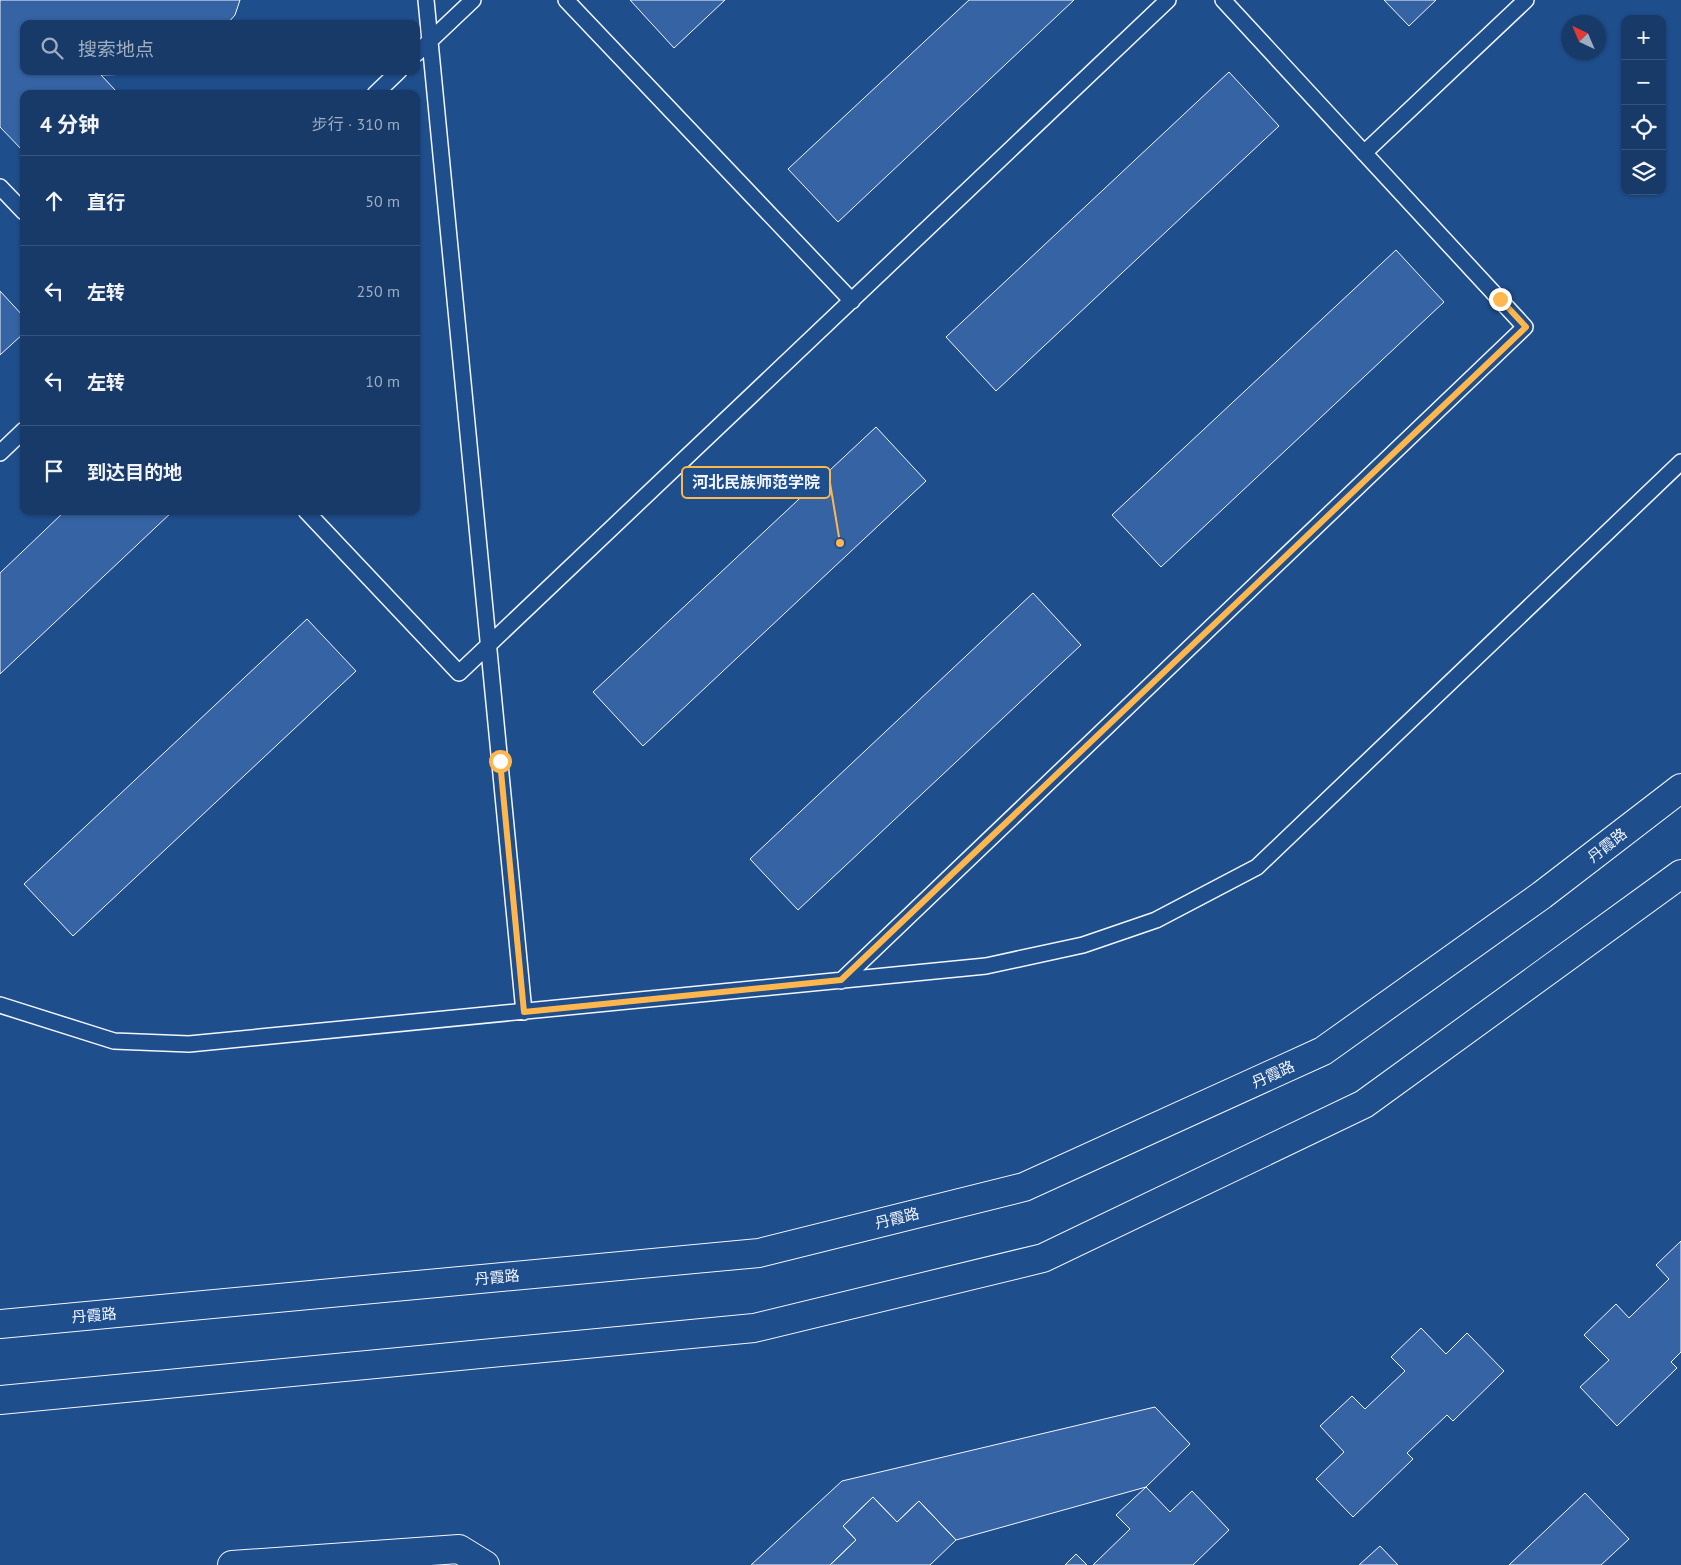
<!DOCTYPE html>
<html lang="zh">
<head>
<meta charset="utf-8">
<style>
	:root { --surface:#173a69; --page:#244571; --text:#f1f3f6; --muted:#9eadc0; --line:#36547d }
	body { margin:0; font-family:"PT Sans","Noto Sans SC",sans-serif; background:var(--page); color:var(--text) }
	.controls { position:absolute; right:15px; top:15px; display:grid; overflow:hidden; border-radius:10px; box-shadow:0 1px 4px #0004 }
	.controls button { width:45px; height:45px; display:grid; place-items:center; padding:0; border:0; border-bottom:1px solid var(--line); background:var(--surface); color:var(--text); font:25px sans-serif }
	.compass { position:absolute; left:1561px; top:15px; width:45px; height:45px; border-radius:50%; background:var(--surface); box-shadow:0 1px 4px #0004; rotate:316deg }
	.stop { position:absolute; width:15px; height:15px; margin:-11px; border:4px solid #ffb74d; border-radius:50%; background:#fff }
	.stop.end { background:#ffb74d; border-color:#fff; box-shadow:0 1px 5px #0008 }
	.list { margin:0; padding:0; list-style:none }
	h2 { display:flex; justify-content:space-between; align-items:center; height:65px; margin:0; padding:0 20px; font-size:21px }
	h2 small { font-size:16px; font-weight:400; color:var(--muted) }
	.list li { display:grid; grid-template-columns:32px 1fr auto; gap:15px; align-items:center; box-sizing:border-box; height:90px; padding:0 20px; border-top:1px solid var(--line) }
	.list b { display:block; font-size:19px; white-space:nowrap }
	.list em { font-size:16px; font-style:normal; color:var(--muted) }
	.icon { flex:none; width:28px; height:28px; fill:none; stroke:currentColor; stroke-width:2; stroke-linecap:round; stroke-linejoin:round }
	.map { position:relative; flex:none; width:1681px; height:1565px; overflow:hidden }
	.search { position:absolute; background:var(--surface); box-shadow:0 1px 4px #0004; left:20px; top:20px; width:400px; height:55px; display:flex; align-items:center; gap:12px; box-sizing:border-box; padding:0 18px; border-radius:10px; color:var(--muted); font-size:19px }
	.panel { position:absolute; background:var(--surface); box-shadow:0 1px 4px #0004; left:20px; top:90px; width:400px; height:425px; border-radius:10px }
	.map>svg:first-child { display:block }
</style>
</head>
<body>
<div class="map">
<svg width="1681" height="1565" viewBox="0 0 1681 1565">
	<rect width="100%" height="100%" fill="#1f4e8c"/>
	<path fill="#3563a3" stroke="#f2f6ff" d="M0,0H240L235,15L227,24H24V71H146L135,74L101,75L117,92L115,94H24V152L0,127Z
		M630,0H725L674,48Z
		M969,0H1074L838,222L788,169Z
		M1384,0H1436L1409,26Z
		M1229,72L1279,126L996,391L946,337Z
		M1396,250L1444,302L1161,567L1112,515Z
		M0,291L24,317V333L0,355Z
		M876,427L926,481L643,746L593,692Z
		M65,511H173L0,674V573Z
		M1033,593L1081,645L798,910L750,859Z
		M307,619L356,671L73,936L24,884Z
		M1681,1241V1352L1671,1362L1677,1368L1617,1426L1580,1387L1609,1360L1584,1335L1616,1304L1629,1318L1669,1279L1656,1265Z
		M1421,1328L1446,1354L1467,1333L1504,1371L1453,1421L1447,1415L1407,1453L1413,1459L1353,1517L1316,1479L1344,1452L1320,1426L1352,1396L1365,1409L1405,1371L1391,1357Z
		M1155,1407L1190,1444L1146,1487L956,1540L919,1501L897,1522L873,1497L843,1526L856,1540L830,1565H751L842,1481Z
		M1146,1487L1170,1512L1192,1491L1229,1530L1193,1565H1093L1130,1529L1116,1515Z
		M1585,1493L1629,1539L1601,1565H1509Z
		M873,1497L897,1522L919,1501L956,1540L930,1565H830L856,1540L843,1526Z
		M1380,1546L1398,1565H1359Z
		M1076,1554L1087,1565H1065Z"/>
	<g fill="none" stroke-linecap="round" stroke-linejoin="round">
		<g stroke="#f2f6ff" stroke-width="18">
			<path id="lane" d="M426,0L524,1012
				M566,0L852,301
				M416,54L473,0
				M375,94L399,71
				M1364,153L1526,0
				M0,187L24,212
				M0,453L24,430
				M306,511L459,673L1168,0
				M841,981L1525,327L1223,0
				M0,1005L114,1041L189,1044L986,966L1083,945L1156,920L1257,867L1681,462"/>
		</g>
		<g stroke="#f2f6ff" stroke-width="30">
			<path id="street" d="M232,1565L459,1549L485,1565"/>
		</g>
		<g stroke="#f2f6ff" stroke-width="30">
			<path id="primary" d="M0,1324L759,1253L1024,1187L1323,1051L1542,895L1681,788
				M0,1400L754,1328L1043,1258L1364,1104L1681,874"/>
		</g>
		<use href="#lane" stroke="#1f4e8c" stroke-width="15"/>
		<use href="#street" stroke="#1f4e8c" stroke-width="28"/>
		<use href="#primary" stroke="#1f4e8c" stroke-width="28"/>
	</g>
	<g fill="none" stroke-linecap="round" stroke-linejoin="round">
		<path stroke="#ffb74d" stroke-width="6" d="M500,761L524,1012L841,980L1526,327L1500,299"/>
	</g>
	<g text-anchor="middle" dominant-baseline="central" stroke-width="4" stroke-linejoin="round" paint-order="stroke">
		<g font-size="15" fill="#f2f6ff" stroke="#1f4e8c">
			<text transform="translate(1607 845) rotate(-38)">丹霞路</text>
			<text transform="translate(1273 1074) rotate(-24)">丹霞路</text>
			<text transform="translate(897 1218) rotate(-14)">丹霞路</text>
			<text transform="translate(497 1277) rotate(-5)">丹霞路</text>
			<text transform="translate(94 1315) rotate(-5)">丹霞路</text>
		</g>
	</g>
	<path fill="none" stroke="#ffb74d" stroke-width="2" d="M840 543L830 483"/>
	<circle fill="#ffb74d" stroke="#1f4e8c" stroke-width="2" cx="840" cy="543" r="5"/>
	<rect fill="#1f4e8c" stroke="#ffb74d" stroke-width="2" x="682" y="467" width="148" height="31" rx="5"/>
	<g font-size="16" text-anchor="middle" font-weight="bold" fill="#f2f6ff">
		<text x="756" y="488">河北民族师范学院</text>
	</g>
</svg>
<div class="controls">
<button>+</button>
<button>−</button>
<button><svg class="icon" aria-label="locate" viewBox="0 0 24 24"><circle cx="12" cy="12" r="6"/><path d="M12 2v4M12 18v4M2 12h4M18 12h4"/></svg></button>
<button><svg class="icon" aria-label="layers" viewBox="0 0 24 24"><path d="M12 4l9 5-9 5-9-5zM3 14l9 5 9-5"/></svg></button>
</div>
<svg class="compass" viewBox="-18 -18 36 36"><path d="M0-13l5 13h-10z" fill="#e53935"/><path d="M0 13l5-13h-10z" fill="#9eadc0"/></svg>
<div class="stop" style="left:500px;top:761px"></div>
<div class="stop end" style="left:1500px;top:299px"></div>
<div class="search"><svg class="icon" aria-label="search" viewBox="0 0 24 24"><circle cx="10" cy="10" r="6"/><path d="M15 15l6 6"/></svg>搜索地点</div>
<section class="panel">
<h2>4 分钟<small>步行 · 310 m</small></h2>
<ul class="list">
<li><svg class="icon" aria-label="ahead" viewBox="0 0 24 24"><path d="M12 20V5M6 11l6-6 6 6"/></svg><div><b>直行</b></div><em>50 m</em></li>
<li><svg class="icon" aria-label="left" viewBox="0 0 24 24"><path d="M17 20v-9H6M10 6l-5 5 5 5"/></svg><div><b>左转</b></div><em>250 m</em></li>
<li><svg class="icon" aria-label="left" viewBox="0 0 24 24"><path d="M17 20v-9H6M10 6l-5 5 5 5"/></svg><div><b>左转</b></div><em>10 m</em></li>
<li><svg class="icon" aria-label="arrive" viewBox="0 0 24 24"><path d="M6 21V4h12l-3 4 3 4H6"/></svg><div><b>到达目的地</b></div></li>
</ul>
</section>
</div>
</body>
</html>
